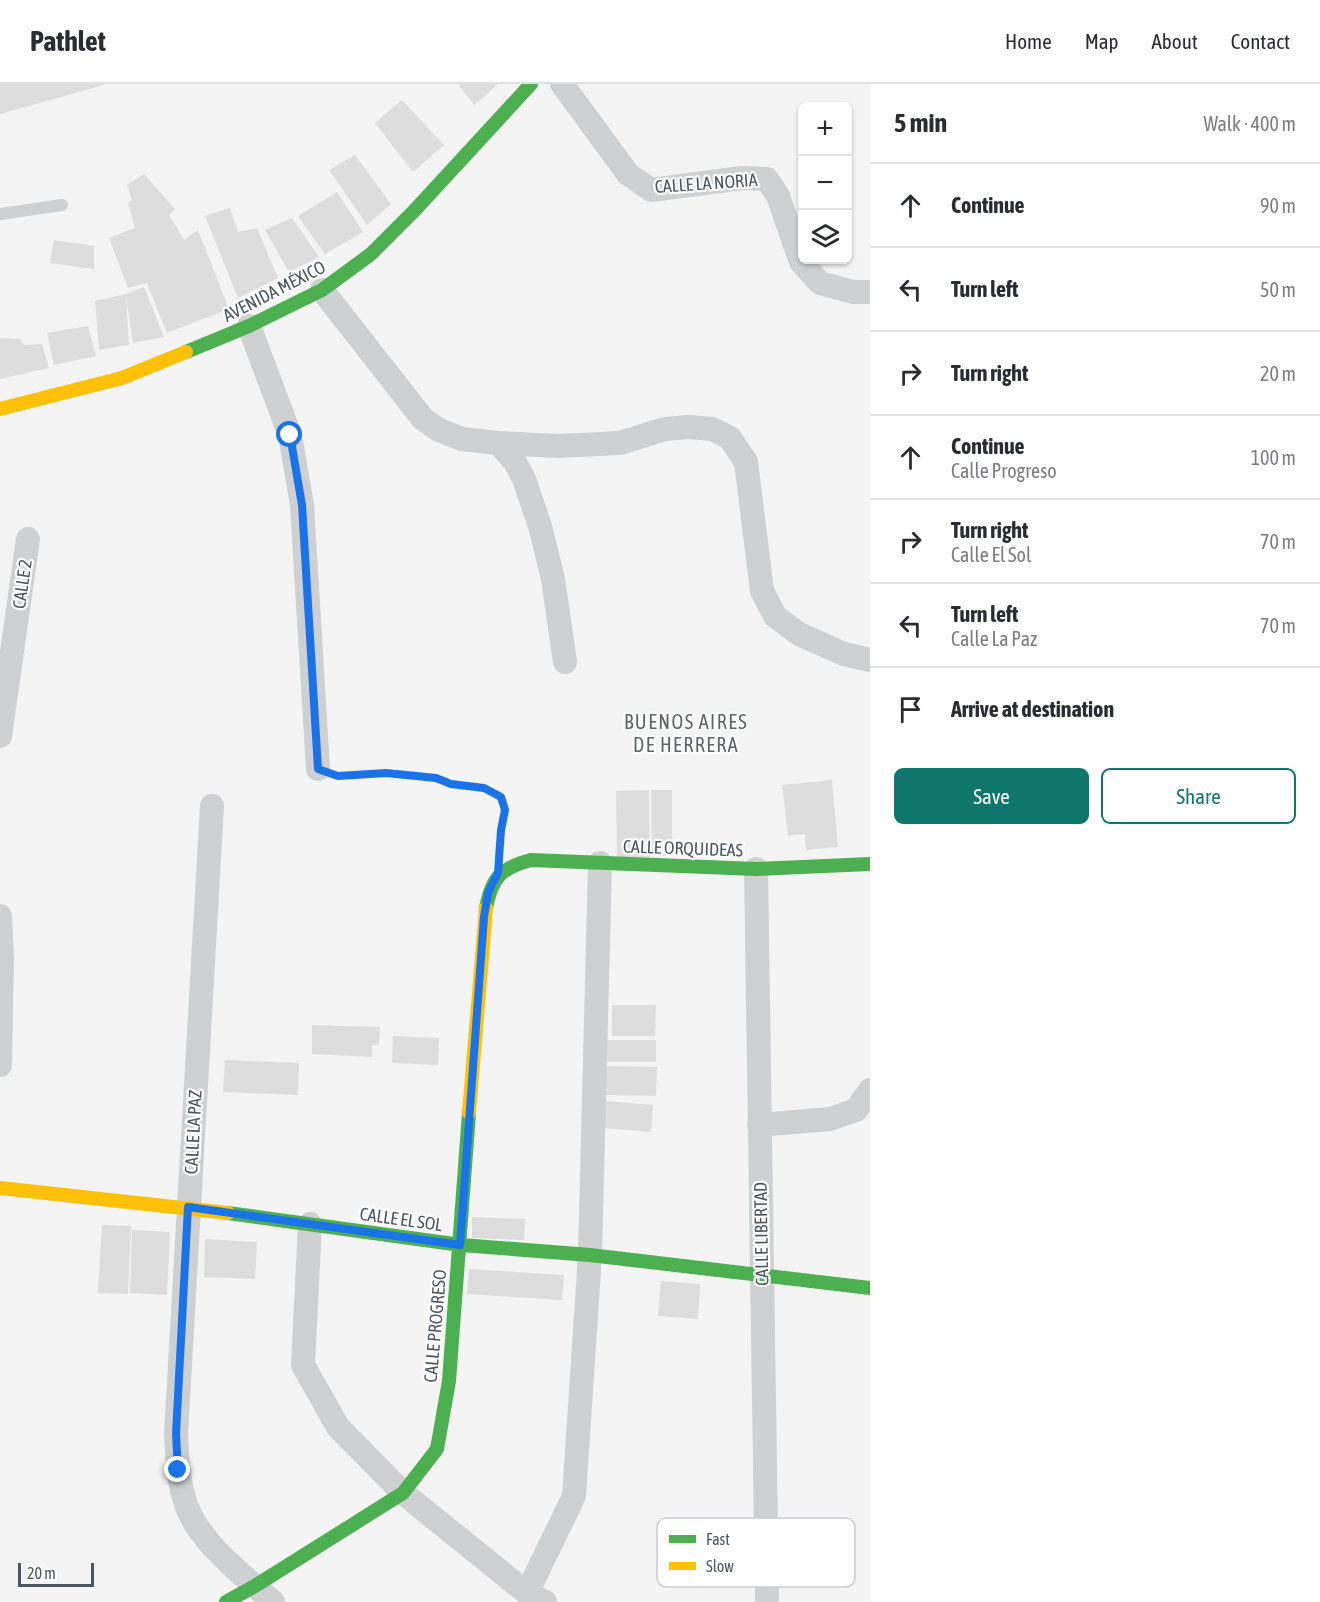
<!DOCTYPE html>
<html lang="en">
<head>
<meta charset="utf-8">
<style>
	:root { --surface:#fff; --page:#f7f7f7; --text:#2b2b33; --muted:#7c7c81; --line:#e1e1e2; --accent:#0f766e }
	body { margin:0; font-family:"Asap Condensed",sans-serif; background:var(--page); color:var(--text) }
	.controls { position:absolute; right:18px; top:18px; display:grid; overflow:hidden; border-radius:9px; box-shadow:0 2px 4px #0004 }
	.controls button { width:54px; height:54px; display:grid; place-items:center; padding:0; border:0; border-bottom:2px solid var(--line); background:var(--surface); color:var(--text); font:30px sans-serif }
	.scale { position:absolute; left:18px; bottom:15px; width:76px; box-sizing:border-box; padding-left:6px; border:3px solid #4a5661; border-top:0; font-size:16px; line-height:21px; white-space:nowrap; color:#4a5661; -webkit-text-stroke:4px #fff; paint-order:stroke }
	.stop { position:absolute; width:18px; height:18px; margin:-14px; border:4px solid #1a73e8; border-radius:50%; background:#fff }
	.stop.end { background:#1a73e8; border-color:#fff; box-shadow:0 2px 6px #0008 }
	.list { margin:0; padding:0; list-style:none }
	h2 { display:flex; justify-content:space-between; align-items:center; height:78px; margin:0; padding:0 24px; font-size:26px }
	h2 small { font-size:20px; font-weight:400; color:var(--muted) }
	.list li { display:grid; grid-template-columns:39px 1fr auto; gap:18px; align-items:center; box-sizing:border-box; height:84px; padding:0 24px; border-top:2px solid var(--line) }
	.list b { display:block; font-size:22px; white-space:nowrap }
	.list p { margin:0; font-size:20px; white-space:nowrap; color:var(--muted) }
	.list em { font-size:20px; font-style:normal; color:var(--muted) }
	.actions { display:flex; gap:12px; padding:18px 24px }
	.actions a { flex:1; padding:14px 0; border:2px solid var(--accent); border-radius:9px; text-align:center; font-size:21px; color:var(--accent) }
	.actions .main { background:var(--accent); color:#fff }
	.icon { flex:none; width:33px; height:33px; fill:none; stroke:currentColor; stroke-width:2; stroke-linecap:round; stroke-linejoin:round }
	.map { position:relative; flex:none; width:870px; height:1518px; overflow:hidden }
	header { display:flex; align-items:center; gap:36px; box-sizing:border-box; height:84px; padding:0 30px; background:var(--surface); border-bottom:2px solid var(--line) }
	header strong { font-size:28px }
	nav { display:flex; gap:33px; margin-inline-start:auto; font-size:21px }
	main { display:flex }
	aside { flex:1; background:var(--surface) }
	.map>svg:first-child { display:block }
</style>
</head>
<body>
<header>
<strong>Pathlet</strong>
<nav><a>Home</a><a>Map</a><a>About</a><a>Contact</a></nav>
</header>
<main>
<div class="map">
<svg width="870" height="1518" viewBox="0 0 870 1518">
	<rect width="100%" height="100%" fill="#f4f4f4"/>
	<path fill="#ddddde" d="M0,0H104V1L0,30Z
		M458,0H498L474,21Z
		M402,16L444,61L413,88L375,39Z
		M355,71L391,120L367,141L329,86Z
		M144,90L175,125L169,131L184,156L198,146L229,225L167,249L147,199L128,204L109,154L135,144L128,118L132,117L127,101Z
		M337,108L363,148L325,170L298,132Z
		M230,124L238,148L257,144L278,194L238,214L205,132Z
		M292,134L319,173L289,188L265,146Z
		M54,156L94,162V185L50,179Z
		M144,203L164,253L133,259L126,213L129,261L99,266L95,217L126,210Z
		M88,242L96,272L54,281L47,249Z
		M0,254L20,255L24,261L42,260L49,284L0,295Z
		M832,696L838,763L806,766L805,750L788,752L782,701Z
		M649,706L650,773L617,774L616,707Z
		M651,706H672V772H652Z
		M612,921H656L655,952H612Z
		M312,941L380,943L379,961H372V973L312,970Z
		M393,952L439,954L438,981L392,979Z
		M607,956H656V978H607Z
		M225,976L299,979L298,1011L223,1008Z
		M604,982L657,983L656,1012L603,1011Z
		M604,1017L653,1021L651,1048L602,1044Z
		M472,1133L525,1135L524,1156L472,1154Z
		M102,1141L131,1142L128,1210L98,1209Z
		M132,1146L170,1148L167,1211L130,1209Z
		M205,1155L257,1158L255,1195L204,1193Z
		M469,1185L564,1191L562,1216L467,1210Z
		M661,1197L700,1200L698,1235L658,1232Z"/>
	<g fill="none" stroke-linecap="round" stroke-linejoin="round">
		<path stroke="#bcc7c4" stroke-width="4" stroke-dasharray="4.5 3" stroke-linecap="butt" d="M340,692L386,689L436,694L451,700L484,704L501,713L505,726L500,755"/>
		<path stroke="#ced0d2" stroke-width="12" d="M0,130L62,121"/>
		<path stroke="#ced0d2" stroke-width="24" d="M562,0L628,90L651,106L742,94L767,95L778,112L801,178L820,199L853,208H870
			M322,206L423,335L439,346L462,355L498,359L558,362L620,359L665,345L689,343L712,345L730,354L746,378L762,507L775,532L799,550L844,570L870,576
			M249,242L290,351L302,421L318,685
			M498,359L515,378L524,395L540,442L553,495L565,578
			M0,652L28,455
			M212,722L176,1350C177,1372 178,1393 184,1414C195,1456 242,1490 273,1518
			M756,785L767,1515
			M0,832L2,873L0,981
			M759,1041L830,1035L856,1026L870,1006
			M310,1140L303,1281L338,1343L403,1409L527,1509L545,1518
			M527,1509L574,1412L590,1171L600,779"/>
		<path stroke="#4caf50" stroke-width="14" d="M186,268L249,242L322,206L371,170L414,127L531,0
			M486,824C492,793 501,784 531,776L756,785L870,780
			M228,1129L461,1161L590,1171L870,1204
			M226,1518L255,1502L403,1409L437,1365L449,1297L469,1029"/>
		<path stroke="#ffc107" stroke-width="14" d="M0,325L122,294L186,268
			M469,1029L486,824
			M0,1104L228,1129"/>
	</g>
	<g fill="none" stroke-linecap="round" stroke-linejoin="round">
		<path stroke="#1a73e8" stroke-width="8" d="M178,1386L176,1350L188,1123L460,1161L484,833L488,809L498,789L501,746L505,726L501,713L484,704L451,700L436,694L386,689L338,692L318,685L302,421L290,351"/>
	</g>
	<g text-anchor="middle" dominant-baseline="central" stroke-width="4.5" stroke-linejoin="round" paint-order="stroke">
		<g font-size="18" fill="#4a5661" stroke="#fff">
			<text transform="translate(706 99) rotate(-4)">CALLE LA NORIA</text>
			<text transform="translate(274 207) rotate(-27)">AVENIDA MÉXICO</text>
			<text transform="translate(22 500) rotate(-82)">CALLE 2</text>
			<text transform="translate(683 764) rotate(2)">CALLE ORQUIDEAS</text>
			<text transform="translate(193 1048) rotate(-87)">CALLE LA PAZ</text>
			<text transform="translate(401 1135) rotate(8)">CALLE EL SOL</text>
			<text transform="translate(761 1150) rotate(-91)">CALLE LIBERTAD</text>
			<text transform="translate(435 1242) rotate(-85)">CALLE PROGRESO</text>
		</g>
		<g font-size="20" letter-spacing="1.5" fill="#5f6368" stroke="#fff">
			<text x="686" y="637">BUENOS AIRES<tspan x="686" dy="23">DE HERRERA</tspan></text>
		</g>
	</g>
	<rect x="657" y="1434" width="198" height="69" rx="9" fill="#fff" stroke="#c9ccd0" stroke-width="1.5"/>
	<rect x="669" y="1451" width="27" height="8" fill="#4caf50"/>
	<rect x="669" y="1478" width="27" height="8" fill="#ffc107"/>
	<g font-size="16" fill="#4a5661">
		<text x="706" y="1461">Fast</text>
		<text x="706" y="1488">Slow</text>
	</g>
</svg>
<div class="controls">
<button>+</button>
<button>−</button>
<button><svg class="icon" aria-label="layers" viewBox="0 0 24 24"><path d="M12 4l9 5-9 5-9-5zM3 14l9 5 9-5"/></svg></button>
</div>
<div class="scale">20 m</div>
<div class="stop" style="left:290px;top:351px"></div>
<div class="stop end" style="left:178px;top:1386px"></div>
</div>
<aside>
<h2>5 min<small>Walk · 400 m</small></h2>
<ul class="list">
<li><svg class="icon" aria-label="ahead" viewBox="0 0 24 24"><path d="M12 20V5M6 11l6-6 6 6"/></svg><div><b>Continue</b></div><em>90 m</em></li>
<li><svg class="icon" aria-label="left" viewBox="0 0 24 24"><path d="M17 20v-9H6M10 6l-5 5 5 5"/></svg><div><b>Turn left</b></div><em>50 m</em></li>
<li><svg class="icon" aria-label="right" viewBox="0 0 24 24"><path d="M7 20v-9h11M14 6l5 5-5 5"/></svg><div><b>Turn right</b></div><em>20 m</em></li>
<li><svg class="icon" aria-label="ahead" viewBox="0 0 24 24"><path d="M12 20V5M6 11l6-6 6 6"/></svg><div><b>Continue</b><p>Calle Progreso</p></div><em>100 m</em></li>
<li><svg class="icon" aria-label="right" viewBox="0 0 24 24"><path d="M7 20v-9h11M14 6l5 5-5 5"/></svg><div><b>Turn right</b><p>Calle El Sol</p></div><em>70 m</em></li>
<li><svg class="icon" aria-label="left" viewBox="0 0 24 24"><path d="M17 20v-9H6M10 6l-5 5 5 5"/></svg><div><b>Turn left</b><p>Calle La Paz</p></div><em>70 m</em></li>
<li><svg class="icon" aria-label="arrive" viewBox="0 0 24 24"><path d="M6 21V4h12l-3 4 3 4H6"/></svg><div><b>Arrive at destination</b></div></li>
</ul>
<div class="actions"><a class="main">Save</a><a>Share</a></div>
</aside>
</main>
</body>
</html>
